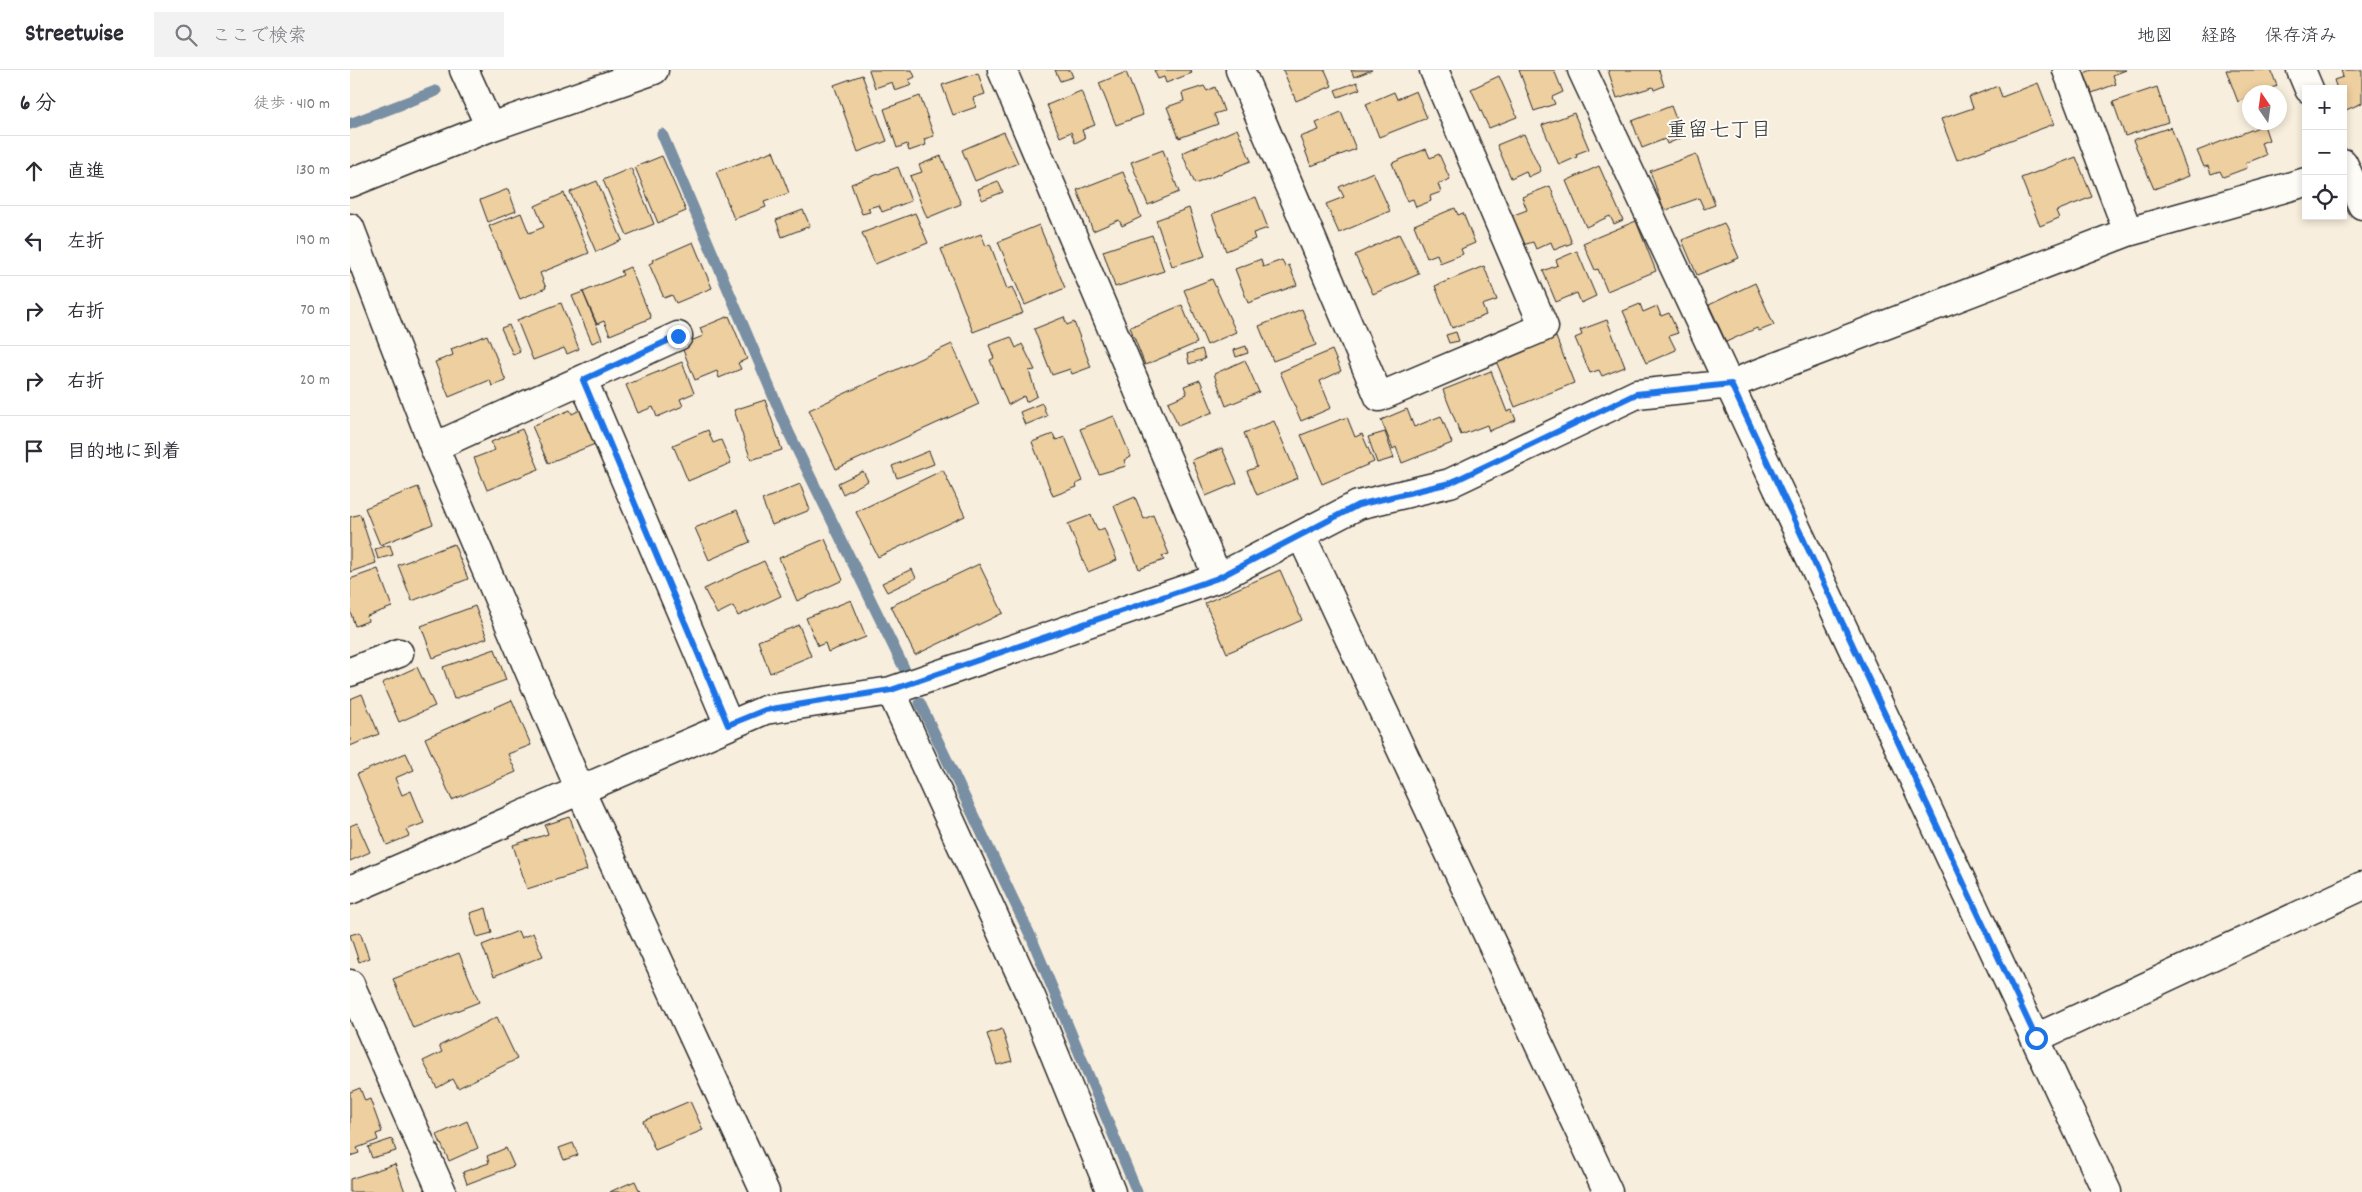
<!DOCTYPE html>
<html lang="ja">
<head>
<meta charset="utf-8">
<style>
	:root { --surface:#fff; --page:#f2f2f3; --text:#2b2b33; --muted:#7c7c81; --line:#e1e1e2 }
	body { margin:0; font-family:Dekko,"Klee One",sans-serif; background:var(--page); color:var(--text) }
	.controls { position:absolute; right:15px; top:15px; display:grid; overflow:hidden; border-radius:0px; box-shadow:0 2px 8px #0003 }
	.controls button { width:45px; height:45px; display:grid; place-items:center; padding:0; border:0; border-bottom:1px solid var(--line); background:var(--surface); color:var(--text); font:25px sans-serif }
	.compass { position:absolute; left:1892px; top:15px; width:45px; height:45px; border-radius:50%; background:var(--surface); box-shadow:0 2px 8px #0003; rotate:347deg }
	.stop { position:absolute; width:15px; height:15px; margin:-11px; border:4px solid #1a73e8; border-radius:50%; background:#fff }
	.stop.end { background:#1a73e8; border-color:#fff; box-shadow:0 1px 5px #0008 }
	.list { margin:0; padding:0; list-style:none }
	h2 { display:flex; justify-content:space-between; align-items:center; height:65px; margin:0; padding:0 20px; font-size:21px }
	h2 small { font-size:16px; font-weight:400; color:var(--muted) }
	.list li { display:grid; grid-template-columns:32px 1fr auto; gap:15px; align-items:center; box-sizing:border-box; height:70px; padding:0 20px; border-top:1px solid var(--line) }
	.list b { display:block; font-size:19px; white-space:nowrap }
	.list em { font-size:16px; font-style:normal; color:var(--muted) }
	.icon { flex:none; width:28px; height:28px; fill:none; stroke:currentColor; stroke-width:2; stroke-linecap:round; stroke-linejoin:round }
	.map { position:relative; flex:none; width:2012px; height:1122px; overflow:hidden }
	header { display:flex; align-items:center; gap:30px; box-sizing:border-box; height:70px; padding:0 25px; background:var(--surface); border-bottom:1px solid var(--line) }
	header strong { font-size:24px }
	nav { display:flex; gap:28px; margin-inline-start:auto; font-size:18px }
	.search { width:350px; height:45px; background:var(--page); display:flex; align-items:center; gap:12px; box-sizing:border-box; padding:0 18px; border-radius:0px; color:var(--muted); font-size:19px }
	main { display:flex }
	aside { flex:1; background:var(--surface) }
	.map>svg:first-child { display:block }
</style>
</head>
<body>
<header>
<strong>Streetwise</strong>
<div class="search"><svg class="icon" aria-label="search" viewBox="0 0 24 24"><circle cx="10" cy="10" r="6"/><path d="M15 15l6 6"/></svg>ここで検索</div>
<nav><a>地図</a><a>経路</a><a>保存済み</a></nav>
</header>
<main>
<aside>
<h2>6 分<small>徒歩 · 410 m</small></h2>
<ul class="list">
<li><svg class="icon" aria-label="ahead" viewBox="0 0 24 24"><path d="M12 20V5M6 11l6-6 6 6"/></svg><div><b>直進</b></div><em>130 m</em></li>
<li><svg class="icon" aria-label="left" viewBox="0 0 24 24"><path d="M17 20v-9H6M10 6l-5 5 5 5"/></svg><div><b>左折</b></div><em>190 m</em></li>
<li><svg class="icon" aria-label="right" viewBox="0 0 24 24"><path d="M7 20v-9h11M14 6l5 5-5 5"/></svg><div><b>右折</b></div><em>70 m</em></li>
<li><svg class="icon" aria-label="right" viewBox="0 0 24 24"><path d="M7 20v-9h11M14 6l5 5-5 5"/></svg><div><b>右折</b></div><em>20 m</em></li>
<li><svg class="icon" aria-label="arrive" viewBox="0 0 24 24"><path d="M6 21V4h12l-3 4 3 4H6"/></svg><div><b>目的地に到着</b></div></li>
</ul>
</aside>
<div class="map">
<svg width="2012" height="1122" viewBox="0 0 2012 1122">
	<rect width="100%" height="100%" fill="#f8eedd"/>
	<filter id="ink" filterUnits="userSpaceOnUse"><feTurbulence type="fractalNoise" baseFrequency=".02" numOctaves="2"/><feDisplacementMap in="SourceGraphic" scale="10" xChannelSelector="R" yChannelSelector="G"/><feConvolveMatrix kernelMatrix="1 2 1 2 8 2 1 2 1" color-interpolation-filters="sRGB"/></filter>
	<g filter="url(#ink)">
		<g fill="none" stroke-linecap="round" stroke-linejoin="round">
			<path stroke="#788fa4" stroke-width="11" d="M0,54L86,21
				M312,64L439,363L554,598
				M570,633L682,869L787,1122"/>
		</g>
		<path fill="#edcfa0" stroke="#2b2b2b" d="M519,0H562L565,7L559,10L562,15L545,21L542,12L525,18Z
			M705,0H720L723,7L710,11Z
			M804,0H840L842,3L816,13L814,7L808,9Z
			M933,0H975L982,16L946,31Z
			M1001,0H1022L1004,7Z
			M1169,0H1204L1213,22L1202,27L1205,34L1184,41Z
			M1258,0H1309L1314,16L1304,20L1303,17L1267,28Z
			M1742,0H1776L1763,5L1766,14L1742,23L1734,3Z
			M1876,0H1921L1927,16L1911,22H1900V27L1888,32Z
			M1991,0H2012V33L1996,40L1993,34V19H1987L1984,10L1993,7Z
			M776,2L793,45L766,55L749,13Z
			M628,3L635,24L623,28L626,37L603,45L592,15Z
			M512,5L537,71L508,82L484,15Z
			M1149,6L1167,47L1139,58L1121,19Z
			M1007,12L1010,19L988,27L985,20Z
			M1688,13L1704,54L1607,90L1591,49L1623,38L1619,27L1648,16L1652,27Z
			M854,16L857,21L865,17L874,41L864,44L868,54L829,68L817,37L834,31L832,23Z
			M1807,17L1818,52L1775,66L1763,32Z
			M731,21L745,55L732,60L735,68L725,73L721,62L710,67L697,35Z
			M1066,21L1077,48L1029,67L1016,34L1044,22L1047,29Z
			M570,26L584,66L574,69L576,75L559,81L557,74L547,78L534,39Z
			M1321,36L1333,67L1317,74L1315,69L1292,78L1282,51Z
			M991,42L1006,79L961,96L950,67L969,60L966,53Z
			M1224,43L1239,79L1226,84L1227,87L1209,95L1192,55Z
			M1914,55L1919,70L1911,73L1916,85L1896,93L1897,98L1873,107L1870,101L1861,104L1858,96L1854,97L1847,81Z
			M1821,57L1839,106L1804,119L1783,70Z
			M887,59L901,91L845,114L832,83Z
			M654,62L668,93L625,111L612,80Z
			M1174,64L1191,101L1178,107L1176,101L1161,108L1147,75Z
			M1076,79L1080,88L1089,84L1100,109L1088,114L1091,122L1080,126L1081,131L1066,137L1063,129L1057,131L1042,93Z
			M813,80L829,122L798,135L781,92Z
			M423,81L439,123L414,132L416,137L384,149L366,102Z
			M1346,84L1365,135L1354,139L1349,128L1314,141L1300,101Z
			M312,86L336,141L308,153L285,97Z
			M591,86L611,134L577,148L560,106L572,102L569,95Z
			M1726,87L1742,127L1706,141L1709,148L1690,156L1671,108Z
			M1249,96L1273,150L1264,154L1260,146L1236,157L1216,111Z
			M548,97L561,131L532,142L529,135L518,138L520,142L512,144L501,114Z
			M281,98L304,154L277,165L253,110Z
			M773,102L791,147L772,156L769,150L743,161L727,120Z
			M1023,102L1040,141L989,163L976,134L994,127L989,117Z
			M247,111L272,170L246,182L220,122Z
			M648,111L653,122L632,130L628,119Z
			M1200,116L1222,173L1204,180L1201,172L1186,179L1183,172L1173,175L1161,146L1177,140L1172,127Z
			M158,119L166,141L138,152L130,130Z
			M214,123L239,183L190,203L196,218L170,229L139,156L171,143L179,163L194,157L185,136Z
			M906,127L918,158L903,163L905,169L876,181L862,144Z
			M839,138L855,186L822,196L806,150Z
			M1105,138L1108,145L1113,143L1125,173L1111,179L1113,184L1090,193L1087,184L1077,188L1064,155Z
			M453,140L460,156L432,167L426,150Z
			M565,143L578,173L525,194L512,163Z
			M1286,151L1306,201L1257,221L1248,199L1245,200L1233,173Z
			M1374,153L1389,188L1347,205L1332,170Z
			M689,155L715,218L675,235L648,172Z
			M631,164L636,176L640,174L657,219L662,217L673,243L623,262L591,179Z
			M1049,164L1069,204L1023,224L1005,185Z
			M802,165L814,201L765,217L753,181Z
			M343,172L362,218L326,233L322,225L314,228L299,194L303,192L302,190Z
			M1227,181L1246,226L1231,233L1227,223L1206,232L1193,201L1208,195L1206,190Z
			M911,189L913,197L932,190L935,197L939,195L947,215L898,233L885,199Z
			M1134,196L1147,230L1132,235L1136,245L1102,258L1085,216Z
			M280,197L301,248L260,265L254,251L247,254L233,222L273,205L271,201Z
			M862,209L886,262L857,275L834,220Z
			M1405,213L1424,255L1409,261L1407,258L1376,272L1359,235Z
			M233,222L252,269L242,273L222,226Z
			M211,233L229,279L217,284L214,278L183,290L167,250Z
			M1290,234L1293,242L1307,236L1311,246L1319,243L1328,263L1319,266L1326,280L1296,293L1273,241Z
			M832,235L847,273L795,295L780,257Z
			M952,239L966,275L923,291L909,256Z
			M379,246L397,289L388,293L391,299L369,308L367,301L345,310L331,275L353,266L350,258Z
			M714,247L717,255L724,252L741,297L722,304L720,299L702,305L684,259Z
			M1257,250L1275,297L1252,306L1249,300L1240,303L1225,268L1232,265L1230,260Z
			M159,255L170,282L163,285L151,258Z
			M1106,262L1109,271L1099,273L1096,265Z
			M137,265L156,311L142,316L140,310L99,327L85,292L103,285L101,279Z
			M661,267L666,278L672,274L685,300L679,301L687,326L676,332L674,326L658,335L640,290L644,288L639,275Z
			M1206,267L1224,313L1165,337L1146,291Z
			M602,274L629,334L486,399L459,340Z
			M896,276L898,283L886,287L884,280Z
			M852,279L855,289L839,294L837,284Z
			M982,280L991,301L970,311L981,338L951,351L930,302Z
			M895,290L909,322L876,336L864,304Z
			M332,292L344,323L330,329L333,336L307,347L303,337L288,343L276,315Z
			M1141,301L1157,342L1162,340L1166,350L1139,361L1137,355L1111,365L1093,320Z
			M850,310L863,342L828,356L818,332L837,324L834,316Z
			M415,330L432,380L401,390L384,340Z
			M692,333L697,346L675,355L670,342Z
			M1057,339L1064,357L1091,346L1102,373L1052,393L1046,377L1043,379L1031,350Z
			M220,340L222,344L230,340L233,348L239,346L250,372L198,393L182,356Z
			M764,346L781,387L774,390L776,396L749,404L730,359Z
			M997,347L1005,367L1012,364L1024,392L972,414L951,365Z
			M924,351L948,408L907,425L897,401L907,397L894,363Z
			M172,359L189,399L137,420L124,388L145,380L141,372Z
			M358,360L363,373L371,370L381,393L338,411L323,375Z
			M1035,362L1044,388L1027,393L1018,367Z
			M703,364L706,370L715,367L733,411L726,414L727,417L703,426L682,372Z
			M872,378L887,413L856,426L842,390Z
			M579,381L584,394L547,408L542,396Z
			M593,400L615,446L528,487L506,442Z
			M513,401L518,411L493,424L488,413Z
			M450,414L460,440L422,455L412,430Z
			M68,417L83,454L30,475L15,438Z
			M785,427L794,449L803,445L819,484L812,486L814,490L789,499L764,436Z
			M387,440L400,472L359,490L345,458Z
			M10,444L26,493L0,502V447Z
			M741,445L748,461L754,458L767,490L738,502L718,454Z
			M475,469L493,510L447,531L429,488Z
			M104,474L118,509L62,531L48,495Z
			M40,475L43,485L28,489L25,479Z
			M414,491L431,526L388,546L383,536L367,544L354,519Z
			M629,494L653,543L565,585L541,536Z
			M28,499L42,537L17,546L18,551L5,556L0,541V509Z
			M562,499L566,508L537,522L532,513Z
			M930,500L952,550L877,583L855,533Z
			M501,530L516,567L478,582L475,573L468,576L456,548Z
			M125,536L137,568L83,588L71,556Z
			M449,555L461,586L420,603L408,571Z
			M145,579L156,610L104,629L93,597Z
			M67,597L85,636L49,652L32,613Z
			M12,624L29,664L0,676V629Z
			M162,630L181,675L158,684L166,702L102,730L75,668Z
			M56,683L64,700L45,708L52,725L61,721L74,753L56,760L59,766L37,775L7,704Z
			M220,747L237,800L177,819L163,775L198,764L195,755Z
			M7,753L20,782L0,791V756Z
			M136,838L142,863L127,867L120,843Z
			M168,861L171,868L183,863L193,886L144,906L132,875Z
			M10,862L19,888L9,892L0,865Z
			M109,883L129,932L63,958L43,909Z
			M147,947L167,989L108,1018L103,1009L87,1018L73,991L92,982L89,976Z
			M652,959L662,991L647,995L637,964Z
			M10,1018L15,1031L20,1029L32,1062L26,1064L28,1070L7,1078L9,1083L0,1086V1022Z
			M340,1031L353,1060L305,1080L293,1051Z
			M117,1051L128,1078L99,1091L87,1065Z
			M42,1069L46,1081L22,1088L18,1077Z
			M223,1073L228,1085L214,1090L209,1078Z
			M156,1078L164,1096L117,1114L113,1102L139,1093L137,1086Z
			M45,1094L55,1122H0V1109Z
			M285,1111L290,1122H260L266,1119Z"/>
		<g fill="none" stroke-linecap="round" stroke-linejoin="round">
			<g stroke="#2b2b2b" stroke-width="31">
				<path id="street" d="M652,0L868,508
					M890,0L1029,327L1194,257L1084,0
					M1232,0L1757,1122
					M1717,0L1778,162
					M1951,0L1959,19
					M1993,93L2012,135
					M0,158L84,377L230,720L415,1122
					M233,310L379,655
					M84,377L328,266
					M951,465L1258,1122
					M0,602L49,583
					M541,621L682,929L761,1122
					M0,820L415,640L541,621L868,508L1008,435L1100,413L1287,324L1381,314L1778,162L1956,112
					M0,914L92,1122
					M1686,968L2012,816"/>
			</g>
			<g stroke="#2b2b2b" stroke-width="31">
				<path id="secondary" d="M114,0L140,57
					M0,113L140,57L304,0"/>
			</g>
			<use href="#street" stroke="#fdfcf7" stroke-width="28"/>
			<use href="#secondary" stroke="#fdfcf7" stroke-width="28"/>
		</g>
	</g>
	<g fill="none" stroke-linecap="round" stroke-linejoin="round" filter="url(#ink)">
		<path stroke="#1a73e8" stroke-width="6" d="M328,266L233,310L378,655L415,640L541,620L868,508L1008,435L1100,413L1286,324L1381,314L1686,968"/>
	</g>
	<g text-anchor="middle" dominant-baseline="central" stroke-width="4" stroke-linejoin="round" paint-order="stroke">
		<g font-size="21" fill="#2b2b2b" stroke="#fdfcf7">
			<text x="1369" y="62">重留七丁目</text>
		</g>
	</g>
</svg>
<div class="controls">
<button>+</button>
<button>−</button>
<button><svg class="icon" aria-label="locate" viewBox="0 0 24 24"><circle cx="12" cy="12" r="6"/><path d="M12 2v4M12 18v4M2 12h4M18 12h4"/></svg></button>
</div>
<svg class="compass" viewBox="-18 -18 36 36"><path d="M0-13l5 13h-10z" fill="#e53935"/><path d="M0 13l5-13h-10z" fill="#7c7c81"/></svg>
<div class="stop" style="left:1686px;top:968px"></div>
<div class="stop end" style="left:328px;top:266px"></div>
</div>
</main>
</body>
</html>
